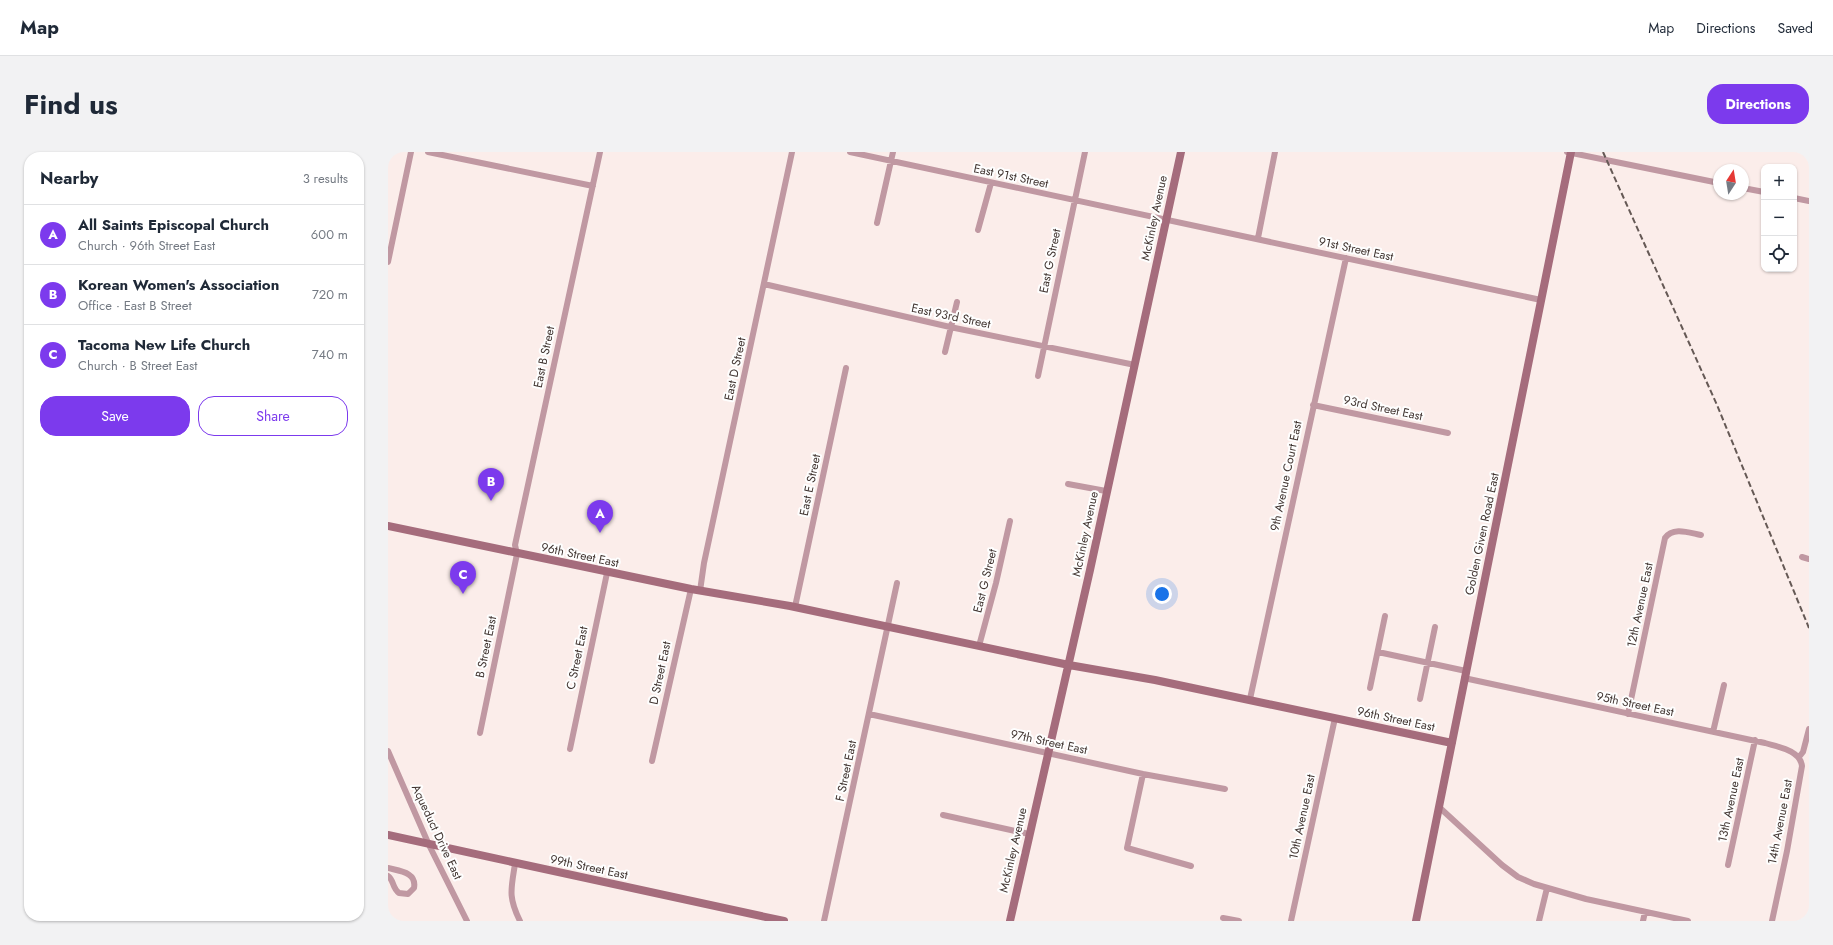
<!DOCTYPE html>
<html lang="en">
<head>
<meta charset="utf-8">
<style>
	:root { --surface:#fff; --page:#f2f2f3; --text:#1f2937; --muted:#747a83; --line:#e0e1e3; --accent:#7c3aed }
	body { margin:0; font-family:Jost,sans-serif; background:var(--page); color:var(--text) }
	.controls { position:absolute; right:12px; top:12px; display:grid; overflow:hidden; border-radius:8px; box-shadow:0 1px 3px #0004 }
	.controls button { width:36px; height:36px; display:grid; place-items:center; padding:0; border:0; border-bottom:1px solid var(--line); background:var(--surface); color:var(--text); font:20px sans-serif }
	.compass { position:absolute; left:1325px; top:12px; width:36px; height:36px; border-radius:50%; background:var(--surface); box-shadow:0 1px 3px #0004; rotate:12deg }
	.you { position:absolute; left:774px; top:442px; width:14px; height:14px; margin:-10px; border:3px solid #fff; border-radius:50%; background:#1a73e8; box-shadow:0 0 0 6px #1a73e833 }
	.badge { display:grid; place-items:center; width:26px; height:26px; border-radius:50%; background:var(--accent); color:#fff; font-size:13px; font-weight:700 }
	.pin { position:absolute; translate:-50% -33px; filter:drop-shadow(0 1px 2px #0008) }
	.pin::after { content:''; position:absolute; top:21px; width:14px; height:12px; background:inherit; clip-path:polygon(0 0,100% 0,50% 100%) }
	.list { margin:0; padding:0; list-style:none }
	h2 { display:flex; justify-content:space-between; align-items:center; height:52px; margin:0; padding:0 16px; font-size:17px }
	h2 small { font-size:13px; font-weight:400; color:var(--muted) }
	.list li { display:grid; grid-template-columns:26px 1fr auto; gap:12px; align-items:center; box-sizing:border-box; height:60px; padding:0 16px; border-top:1px solid var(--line) }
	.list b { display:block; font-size:15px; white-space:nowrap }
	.list p { margin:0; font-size:13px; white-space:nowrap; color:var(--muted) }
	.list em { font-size:13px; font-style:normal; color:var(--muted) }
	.actions { display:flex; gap:8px; padding:12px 16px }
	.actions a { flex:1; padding:9px 0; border:1px solid var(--accent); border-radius:16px; text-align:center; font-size:14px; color:var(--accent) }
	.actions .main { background:var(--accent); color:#fff }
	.icon { flex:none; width:22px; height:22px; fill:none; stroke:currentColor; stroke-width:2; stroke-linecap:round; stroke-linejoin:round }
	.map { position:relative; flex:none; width:1421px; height:769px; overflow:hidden; border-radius:16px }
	header { display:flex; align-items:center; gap:24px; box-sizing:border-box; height:56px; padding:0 20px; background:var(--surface); border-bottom:1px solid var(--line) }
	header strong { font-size:19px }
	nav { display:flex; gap:22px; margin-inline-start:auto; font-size:14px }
	.intro { display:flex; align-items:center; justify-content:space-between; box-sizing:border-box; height:96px; padding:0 24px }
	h1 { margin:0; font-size:28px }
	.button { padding:10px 18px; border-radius:16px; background:var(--accent); color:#fff; font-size:14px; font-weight:700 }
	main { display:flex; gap:24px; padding:0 24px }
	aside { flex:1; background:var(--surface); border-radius:16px; box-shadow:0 1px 3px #0004 }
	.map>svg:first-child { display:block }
</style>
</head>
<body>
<header>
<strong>Map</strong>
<nav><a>Map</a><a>Directions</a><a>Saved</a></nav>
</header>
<div class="intro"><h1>Find us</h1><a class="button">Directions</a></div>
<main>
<aside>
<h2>Nearby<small>3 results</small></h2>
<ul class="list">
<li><span class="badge">A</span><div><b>All Saints Episcopal Church</b><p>Church · 96th Street East</p></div><em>600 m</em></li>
<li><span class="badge">B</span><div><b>Korean Women's Association</b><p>Office · East B Street</p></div><em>720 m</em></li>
<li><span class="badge">C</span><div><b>Tacoma New Life Church</b><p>Church · B Street East</p></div><em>740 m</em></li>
</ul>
<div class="actions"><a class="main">Save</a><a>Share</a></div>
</aside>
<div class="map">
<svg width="1421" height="769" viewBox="0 0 1421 769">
	<rect width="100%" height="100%" fill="#fbedea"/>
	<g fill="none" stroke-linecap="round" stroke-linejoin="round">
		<path stroke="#c098a2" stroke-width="6" d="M40,0L205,34
			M462,0L1153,148
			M1179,0L1331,31
			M1355,36L1376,40
			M1406,46L1421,49
			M489,71L505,0
			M590,78L603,31
			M870,86L887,0
			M0,110L23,0
			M376,132L562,175L747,213
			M557,200L569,150
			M650,224L697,0
			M925,253L1060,281
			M680,332L718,339
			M1414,405L1421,407
			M312,439L316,411L404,0
			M407,455L458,216
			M591,494L608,431L622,369
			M990,500L1078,519
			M1076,526L1377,591C1390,595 1412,598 1414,614L1399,699L1384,769
			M982,536L997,464
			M862,547L958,106
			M1032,547L1047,475
			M481,562L755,622L837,637
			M1240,562L1277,386C1285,374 1302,381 1313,383
			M1325,580L1336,533
			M92,581L129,402L127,393L212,0
			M182,597L219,421
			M0,599L41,693L79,769
			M1411,605L1415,600L1421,577
			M264,609L303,437
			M755,622L739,696L803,714
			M1051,655L1114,713L1130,725L1146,732L1198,747L1300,769
			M555,663L641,682
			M127,712C123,737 120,745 132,769
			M1340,713L1367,588
			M0,716C11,719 29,720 26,736L20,742L11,741C4,736 6,728 0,724
			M835,766L851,769
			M436,769L509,431
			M903,769L947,566
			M1151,769L1159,736
			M1255,769L1257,760"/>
		<path stroke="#a56c7c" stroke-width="8" d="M0,374L303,437L402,454L681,513L767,528L1064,591
			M0,683L396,769
			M622,769L702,418L793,0
			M1028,769L1183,0"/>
		<path stroke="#655955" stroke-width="2" stroke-dasharray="6 3" stroke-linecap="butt" d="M1215,0L1329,253L1421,476"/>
	</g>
	<g text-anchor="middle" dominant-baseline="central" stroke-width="4" stroke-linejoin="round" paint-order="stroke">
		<g font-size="12" fill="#413531" stroke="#fefefe">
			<text transform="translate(623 24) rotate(12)">East 91st Street</text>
			<text transform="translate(766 66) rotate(-78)">McKinley Avenue</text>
			<text transform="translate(968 97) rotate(12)">91st Street East</text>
			<text transform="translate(662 109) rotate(-78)">East G Street</text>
			<text transform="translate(563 164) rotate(12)">East 93rd Street</text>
			<text transform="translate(156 205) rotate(-78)">East B Street</text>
			<text transform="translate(347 217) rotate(-78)">East D Street</text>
			<text transform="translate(995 256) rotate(12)">93rd Street East</text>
			<text transform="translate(898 324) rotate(-78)">9th Avenue Court East</text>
			<text transform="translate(422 333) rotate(-78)">East E Street</text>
			<text transform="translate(697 382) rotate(-78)">McKinley Avenue</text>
			<text transform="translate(1094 382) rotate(-78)">Golden Given Road East</text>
			<text transform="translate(192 403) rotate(12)">96th Street East</text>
			<text transform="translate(597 429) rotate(-76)">East G Street</text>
			<text transform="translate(1252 453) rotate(-78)">12th Avenue East</text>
			<text transform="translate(98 495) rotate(-78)">B Street East</text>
			<text transform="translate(189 506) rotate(-78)">C Street East</text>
			<text transform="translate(272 521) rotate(-78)">D Street East</text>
			<text transform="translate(1247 552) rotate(12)">95th Street East</text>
			<text transform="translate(1008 567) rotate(12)">96th Street East</text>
			<text transform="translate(661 590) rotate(12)">97th Street East</text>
			<text transform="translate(458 619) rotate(-78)">F Street East</text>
			<text transform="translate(1343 648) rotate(-78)">13th Avenue East</text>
			<text transform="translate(914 665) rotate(-78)">10th Avenue East</text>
			<text transform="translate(1392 670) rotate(-79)">14th Avenue East</text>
			<text transform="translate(49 680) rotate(65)">Aqueduct Drive East</text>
			<text transform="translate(625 698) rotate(-77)">McKinley Avenue</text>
			<text transform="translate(201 715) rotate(12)">99th Street East</text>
		</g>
	</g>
</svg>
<div class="controls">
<button>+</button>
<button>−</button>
<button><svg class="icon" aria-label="locate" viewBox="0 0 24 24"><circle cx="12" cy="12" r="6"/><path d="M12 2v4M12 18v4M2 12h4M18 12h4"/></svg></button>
</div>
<svg class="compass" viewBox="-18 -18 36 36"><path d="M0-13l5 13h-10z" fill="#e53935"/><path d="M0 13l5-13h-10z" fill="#747a83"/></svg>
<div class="you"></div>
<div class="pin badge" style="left:212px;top:381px">A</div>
<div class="pin badge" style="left:103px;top:349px">B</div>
<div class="pin badge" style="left:75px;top:442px">C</div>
</div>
</main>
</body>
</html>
